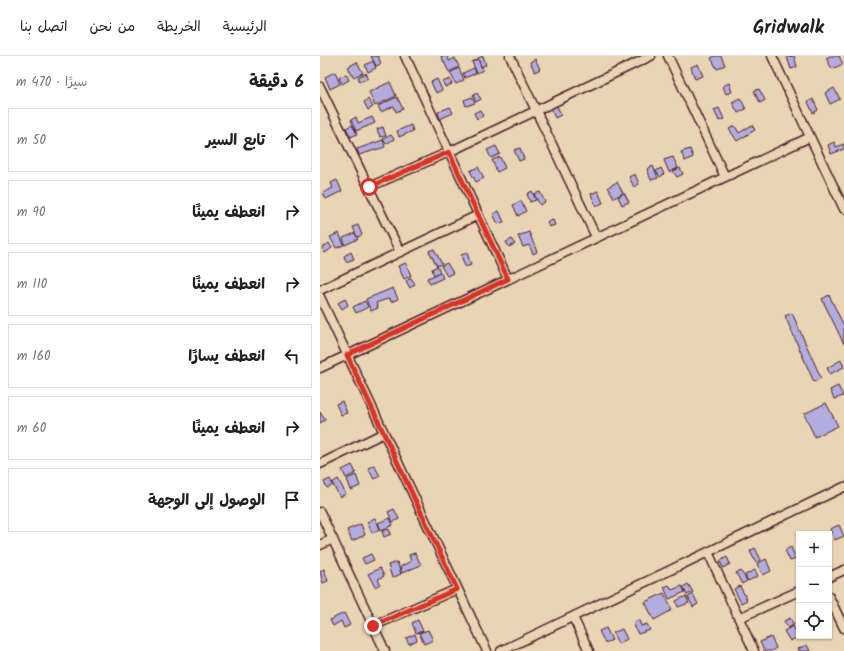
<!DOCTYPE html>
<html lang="ar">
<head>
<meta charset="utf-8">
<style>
	:root { --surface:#fff; --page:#f2f2f2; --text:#202124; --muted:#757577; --line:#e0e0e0 }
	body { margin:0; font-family:Kalam,"Playpen Sans Arabic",sans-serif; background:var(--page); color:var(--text); direction:rtl }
	.controls { position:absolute; right:12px; bottom:12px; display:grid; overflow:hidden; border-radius:0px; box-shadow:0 1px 3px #0004 }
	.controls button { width:36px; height:36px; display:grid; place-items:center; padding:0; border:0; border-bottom:1px solid var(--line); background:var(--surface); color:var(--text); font:20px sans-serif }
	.stop { position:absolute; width:12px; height:12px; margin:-9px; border:3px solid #d93025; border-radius:50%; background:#fff }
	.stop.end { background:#d93025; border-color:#fff; box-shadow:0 1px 4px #0008 }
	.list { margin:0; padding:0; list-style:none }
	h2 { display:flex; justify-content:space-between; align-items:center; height:52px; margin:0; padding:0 16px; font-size:17px }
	h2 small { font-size:13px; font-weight:400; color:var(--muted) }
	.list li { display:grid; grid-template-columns:26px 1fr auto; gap:12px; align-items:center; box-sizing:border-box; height:64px; margin:0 8px 8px; padding:0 8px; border:1px solid var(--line); border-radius:0px }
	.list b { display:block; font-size:15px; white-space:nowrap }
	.list em { font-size:13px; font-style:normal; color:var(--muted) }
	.icon { flex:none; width:22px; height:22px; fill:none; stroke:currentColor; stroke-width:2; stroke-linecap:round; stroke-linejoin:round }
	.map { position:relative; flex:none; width:524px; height:595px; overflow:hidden; direction:ltr }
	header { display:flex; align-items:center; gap:24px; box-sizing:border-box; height:56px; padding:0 20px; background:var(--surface); border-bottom:1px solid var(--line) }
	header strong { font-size:19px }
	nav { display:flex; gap:22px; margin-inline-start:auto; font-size:14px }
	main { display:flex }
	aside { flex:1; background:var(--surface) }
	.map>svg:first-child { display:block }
</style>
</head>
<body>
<header>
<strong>Gridwalk</strong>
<nav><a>الرئيسية</a><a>الخريطة</a><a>من نحن</a><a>اتصل بنا</a></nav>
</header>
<main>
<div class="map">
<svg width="524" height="595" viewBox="0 0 524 595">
	<rect width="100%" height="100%" fill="#e9d4b3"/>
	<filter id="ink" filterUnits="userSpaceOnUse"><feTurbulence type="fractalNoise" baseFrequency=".025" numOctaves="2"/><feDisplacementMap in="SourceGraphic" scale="8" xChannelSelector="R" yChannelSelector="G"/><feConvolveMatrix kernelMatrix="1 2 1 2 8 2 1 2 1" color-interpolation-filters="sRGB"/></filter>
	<g filter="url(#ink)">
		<path fill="#b2adde" stroke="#4a1f2b" d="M51,0H58L61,8L56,10Z
			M121,0H127L129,5L135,2L139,11L129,16Z
			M163,0L166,9L161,11L158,2Z
			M395,0H401L405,9L397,13L391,2Z
			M474,0L477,11L471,13L467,1Z
			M510,0H519L523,8L512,13L506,2Z
			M158,3L163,14L157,17L152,6Z
			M215,3L220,13L215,16L210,6Z
			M53,5L56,12L48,16L45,9Z
			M37,6L43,17L33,21L28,11Z
			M378,8L383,20L375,23L371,11Z
			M139,12L144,24L136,28L130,17Z
			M154,12L156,17L145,22L143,17Z
			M15,16L20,28L10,33L5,21Z
			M46,17L48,22L40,26L38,21Z
			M26,18L29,24L22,28L19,22Z
			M117,23L122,34L116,37L111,26Z
			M130,23L132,28L125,31L123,26Z
			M70,26L76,40L55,50L49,36Z
			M409,27L412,36L406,38L403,30Z
			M514,32L520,43L510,48L505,37Z
			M439,33L445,44L440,47L434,35Z
			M157,37L161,43L156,46L153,39Z
			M77,41L83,53L76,56L74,50L61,56L58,50Z
			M152,41L155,47L146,50L144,44Z
			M420,42L426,53L418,57L412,46Z
			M48,43L53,51L48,54L44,46Z
			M493,43L498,54L493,57L488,46Z
			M236,48L241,59L235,62L230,51Z
			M130,51L133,57L120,63L118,56Z
			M399,52L404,63L399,65L394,54Z
			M160,54L163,60L157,63L154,57Z
			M36,61L38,67L52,61L55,67L36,75L31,64Z
			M32,69L37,78L31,81L26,72Z
			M91,69L93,75L79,81L77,75Z
			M432,69L435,74L417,85L409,73L415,70L419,77Z
			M63,71L66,80L60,81L57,73Z
			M71,79L74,83L66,88L63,83Z
			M63,84L65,91L39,99L37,93Z
			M514,86L516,91L524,88V93L511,98L508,89Z
			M176,90L180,98L171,102L167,94Z
			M200,92L204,103L199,105L194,94Z
			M370,93L373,101L365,105L361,96Z
			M180,101L185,112L177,116L172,104Z
			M353,101L358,112L349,116L344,104Z
			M333,110L338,122L331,124L327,113Z
			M158,111L164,122L156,126L150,115Z
			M341,112L344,118L340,121L336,115Z
			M360,112L363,118L357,121L353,115Z
			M315,118L319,128L314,131L309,121Z
			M17,124L22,135L6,143L3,137L13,132L11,127Z
			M297,126L303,137L294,142L288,131Z
			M212,135L216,144L210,146L207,138Z
			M278,135L283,147L276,150L271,138Z
			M220,136L225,146L220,149L214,138Z
			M304,137L309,146L302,149L298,141Z
			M201,145L206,155L198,160L193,149Z
			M179,155L184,166L178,168L173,158Z
			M233,164L235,169L229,171L227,166Z
			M38,169L42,179L37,181L33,171Z
			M209,176L217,196L213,198L209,189L203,191L198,180Z
			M19,177L24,189L16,192L10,181Z
			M35,177L38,183L25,189L23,182Z
			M192,183L195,188L189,191L186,186Z
			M9,187L12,192L5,197L2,192Z
			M114,193L122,208L117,210L109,195Z
			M31,196L34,203L26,206L24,200Z
			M147,197L151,209L145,211L141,199Z
			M86,207L91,220L84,223L78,210Z
			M127,207L133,217L127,220L121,210Z
			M117,210L120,216L114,219L112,213Z
			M121,217L123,222L110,228L107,222Z
			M91,222L95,228L90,232L86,225Z
			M73,232L78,243L71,246L70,242L56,247L58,252L51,255L46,243Z
			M509,239L524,270V288L502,243Z
			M25,243L28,249L22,253L18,247Z
			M45,245L48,251L36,257L33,251Z
			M472,257L501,322L494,326L465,260Z
			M521,304L524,311L510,318L507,312Z
			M518,330L523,340L514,343L510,334Z
			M22,345L27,357L21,359L16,348Z
			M506,347L518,370L495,381L484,358Z
			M0,356L5,364L0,367Z
			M32,409L36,417L26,422L22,414Z
			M54,409L60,420L54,423L48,412Z
			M36,419L40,430L31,434L27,423Z
			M10,423L13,429L7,432L4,426Z
			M18,423L26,438L20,441L12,427Z
			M74,453L79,463L73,466L68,456Z
			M55,462L60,473L52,477L47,466Z
			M70,462L73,469L61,474L58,467Z
			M41,468L45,479L32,485L27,474Z
			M519,469L524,480L515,484L510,473Z
			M69,473L71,478L64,481L62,475Z
			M471,491L476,503L470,505L465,494Z
			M435,492L441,504L436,507L430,495Z
			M95,497L101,509L82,517L80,511L91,505L89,499Z
			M51,498L54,504L45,508L42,502Z
			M407,501L410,508L403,512L400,505Z
			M446,503L451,515L443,519L437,508Z
			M77,506L81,518L72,522L68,509Z
			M60,512L64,520L58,523L60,528L55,531L48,518Z
			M4,513L8,525L3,527L0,515Z
			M435,514L438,520L428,525L425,519Z
			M421,515L427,525L422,528L416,517Z
			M368,528L373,536L367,539L363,531Z
			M349,529L352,534L362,530L365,536L349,543L344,531Z
			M420,530L427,544L421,547L414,533Z
			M344,537L352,554L334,564L325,546Z
			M373,538L378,548L373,551L368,541Z
			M366,540L369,547L358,551L356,545Z
			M24,557L30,569L24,572L21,565L13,570L10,564Z
			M470,562L474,569L468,572L464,565Z
			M98,564L103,575L96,577L92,567Z
			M319,564L321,570L327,568L330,574L318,578L313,567Z
			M473,570L478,581L470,585L464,575Z
			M286,572L292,584L285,587L279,575Z
			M302,573L307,583L298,588L293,577Z
			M108,574L113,584L104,588L99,577Z
			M95,578L97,584L89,588L86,582Z
			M451,581L456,592L451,595H444L440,586Z
			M487,589L490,595H479L478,593Z"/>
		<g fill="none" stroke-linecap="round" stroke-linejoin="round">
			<g stroke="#4a1f2b" stroke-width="11">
				<path id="minor" d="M85,0L188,223
					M190,0L276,181
					M348,0L405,121
					M452,0L524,153
					M0,31L80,196
					M49,131L129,96L331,0
					M0,234L158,159
					M0,241L167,595
					M0,312L490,81
					M0,408L64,377
					M0,456L65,595
					M0,489L13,483
					M388,496L434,595
					M509,521L524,514
					M509,541L524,572
					M253,561L269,595
					M419,562L479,535
					M53,570L137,533
					M181,595L524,431"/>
			</g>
			<use href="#minor" stroke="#e9d4b3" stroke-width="8"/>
		</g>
	</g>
	<g fill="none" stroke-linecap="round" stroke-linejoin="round" filter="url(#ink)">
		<path stroke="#d93025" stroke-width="5" d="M49,131L129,96L188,223L27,299L137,533L53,570"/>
	</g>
</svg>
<div class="controls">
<button>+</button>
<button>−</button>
<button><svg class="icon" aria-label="locate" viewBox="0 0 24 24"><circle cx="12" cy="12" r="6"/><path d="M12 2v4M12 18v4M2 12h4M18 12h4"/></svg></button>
</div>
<div class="stop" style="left:49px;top:131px"></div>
<div class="stop end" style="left:53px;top:570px"></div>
</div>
<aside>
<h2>6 دقيقة<small>سيرًا · 470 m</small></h2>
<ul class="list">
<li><svg class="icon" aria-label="ahead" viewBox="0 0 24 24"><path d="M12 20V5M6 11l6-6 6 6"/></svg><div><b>تابع السير</b></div><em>50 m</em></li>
<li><svg class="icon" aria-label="right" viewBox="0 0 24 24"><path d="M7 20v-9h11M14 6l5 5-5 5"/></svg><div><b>انعطف يمينًا</b></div><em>90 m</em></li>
<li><svg class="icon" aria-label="right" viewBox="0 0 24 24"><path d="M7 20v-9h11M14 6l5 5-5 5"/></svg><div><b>انعطف يمينًا</b></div><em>110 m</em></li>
<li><svg class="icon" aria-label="left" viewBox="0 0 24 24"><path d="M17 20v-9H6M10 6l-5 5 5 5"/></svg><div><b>انعطف يسارًا</b></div><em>160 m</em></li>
<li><svg class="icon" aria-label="right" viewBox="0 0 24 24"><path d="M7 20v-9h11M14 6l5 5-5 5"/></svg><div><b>انعطف يمينًا</b></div><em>60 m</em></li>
<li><svg class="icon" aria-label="arrive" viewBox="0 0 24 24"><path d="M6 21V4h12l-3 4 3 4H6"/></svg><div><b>الوصول إلى الوجهة</b></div></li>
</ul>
</aside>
</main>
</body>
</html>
